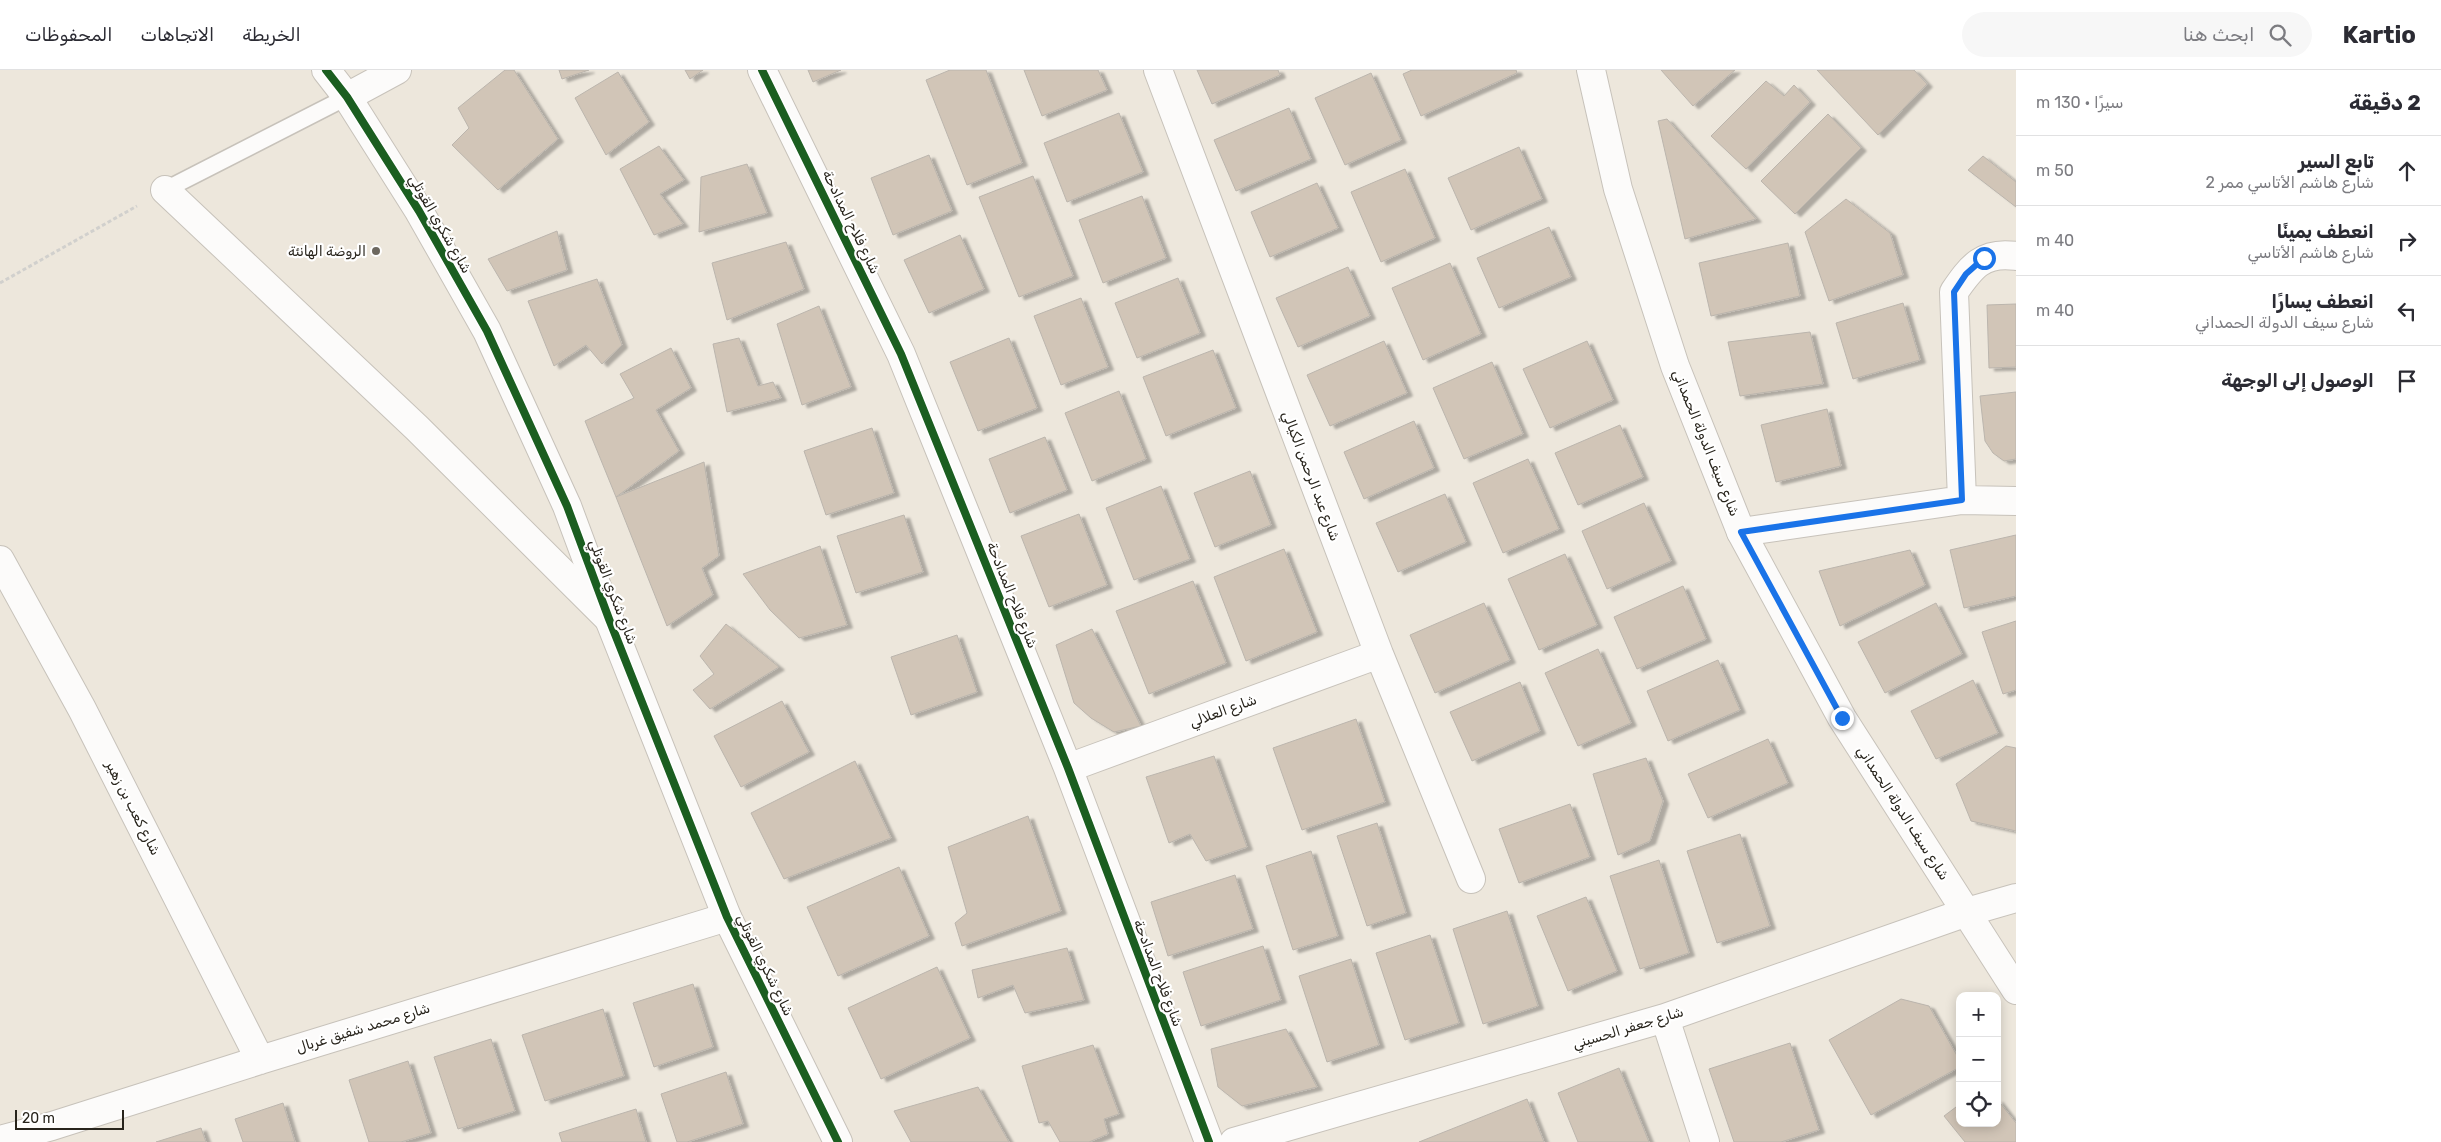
<!DOCTYPE html>
<html lang="ar">
<head>
<meta charset="utf-8">
<style>
	:root { --surface:#fff; --page:#f7f7f7; --text:#2b2b33; --muted:#7c7c81; --line:#e1e1e2 }
	body { margin:0; font-family:Rubik,Vazirmatn,sans-serif; background:var(--page); color:var(--text); direction:rtl }
	.controls { position:absolute; right:15px; bottom:15px; display:grid; overflow:hidden; border-radius:10px; box-shadow:0 2px 12px #0003 }
	.controls button { width:45px; height:45px; display:grid; place-items:center; padding:0; border:0; border-bottom:1px solid var(--line); background:var(--surface); color:var(--text); font:25px sans-serif }
	.scale { position:absolute; left:15px; bottom:12px; width:109px; box-sizing:border-box; padding-left:5px; border:2px solid #28241c; border-top:0; font-size:14px; line-height:18px; white-space:nowrap; color:#28241c; -webkit-text-stroke:4px #fff; paint-order:stroke }
	.stop { position:absolute; width:15px; height:15px; margin:-11px; border:4px solid #1a73e8; border-radius:50%; background:#fff }
	.stop.end { background:#1a73e8; border-color:#fff; box-shadow:0 1px 5px #0008 }
	.list { margin:0; padding:0; list-style:none }
	h2 { display:flex; justify-content:space-between; align-items:center; height:65px; margin:0; padding:0 20px; font-size:21px }
	h2 small { font-size:16px; font-weight:400; color:var(--muted) }
	.list li { display:grid; grid-template-columns:32px 1fr auto; gap:15px; align-items:center; box-sizing:border-box; height:70px; padding:0 20px; border-top:1px solid var(--line) }
	.list b { display:block; font-size:19px; white-space:nowrap }
	.list p { margin:0; font-size:16px; white-space:nowrap; color:var(--muted) }
	.list em { font-size:16px; font-style:normal; color:var(--muted) }
	.icon { flex:none; width:28px; height:28px; fill:none; stroke:currentColor; stroke-width:2; stroke-linecap:round; stroke-linejoin:round }
	.map { position:relative; flex:none; width:2016px; height:1072px; overflow:hidden; direction:ltr }
	header { display:flex; align-items:center; gap:30px; box-sizing:border-box; height:70px; padding:0 25px; background:var(--surface); border-bottom:1px solid var(--line) }
	header strong { font-size:24px }
	nav { display:flex; gap:28px; margin-inline-start:auto; font-size:18px }
	.search { width:350px; height:45px; background:var(--page); display:flex; align-items:center; gap:12px; box-sizing:border-box; padding:0 18px; border-radius:28px; color:var(--muted); font-size:19px }
	main { display:flex }
	aside { flex:1; background:var(--surface) }
	.map>svg:first-child { display:block }
</style>
</head>
<body>
<header>
<strong>Kartio</strong>
<div class="search"><svg class="icon" aria-label="search" viewBox="0 0 24 24"><circle cx="10" cy="10" r="6"/><path d="M15 15l6 6"/></svg>ابحث هنا</div>
<nav><a>الخريطة</a><a>الاتجاهات</a><a>المحفوظات</a></nav>
</header>
<main>
<aside>
<h2>2 دقيقة<small>سيرًا · 130 m</small></h2>
<ul class="list">
<li><svg class="icon" aria-label="ahead" viewBox="0 0 24 24"><path d="M12 20V5M6 11l6-6 6 6"/></svg><div><b>تابع السير</b><p>شارع هاشم الأتاسي ممر 2</p></div><em>50 m</em></li>
<li><svg class="icon" aria-label="right" viewBox="0 0 24 24"><path d="M7 20v-9h11M14 6l5 5-5 5"/></svg><div><b>انعطف يمينًا</b><p>شارع هاشم الأتاسي</p></div><em>40 m</em></li>
<li><svg class="icon" aria-label="left" viewBox="0 0 24 24"><path d="M17 20v-9H6M10 6l-5 5 5 5"/></svg><div><b>انعطف يسارًا</b><p>شارع سيف الدولة الحمداني</p></div><em>40 m</em></li>
<li><svg class="icon" aria-label="arrive" viewBox="0 0 24 24"><path d="M6 21V4h12l-3 4 3 4H6"/></svg><div><b>الوصول إلى الوجهة</b></div></li>
</ul>
</aside>
<div class="map">
<svg width="2016" height="1072" viewBox="0 0 2016 1072">
	<defs>
		<filter id="shadow"><feDropShadow dx="5.5" dy="3" stdDeviation="1" flood-color="#0004"/></filter>
	</defs>
	<rect width="100%" height="100%" fill="#ede7dc"/>
	<path fill="#d1c5b7" stroke="#bbb5ad" filter="url(#shadow)" d="M505,0H514L558,69L498,120L452,75L469,58L458,38Z
		M559,0H589L562,9Z
		M685,0H703L690,9Z
		M808,0H841L813,12Z
		M950,0H986L1022,93L967,115L926,10Z
		M1024,0H1098L1107,20L1042,46Z
		M1197,0H1278L1280,5L1212,34Z
		M1412,0H1516L1517,3L1421,46L1403,4Z
		M1661,0H1735L1693,36Z
		M1817,0H1914L1927,14L1878,65Z
		M618,2L649,52L606,85L575,28Z
		M1371,3L1401,70L1345,95L1315,28Z
		M1766,11L1784,26L1794,15L1810,32L1746,99L1711,66Z
		M1289,38L1311,89L1236,121L1214,70Z
		M1119,43L1143,102L1067,132L1044,73Z
		M1828,44L1861,78L1795,144L1761,111Z
		M1667,49L1756,149L1685,169L1658,51Z
		M659,76L684,110L660,124L683,154L654,165L620,99Z
		M1519,77L1542,129L1471,160L1448,108Z
		M929,85L952,141L893,165L871,108Z
		M1983,86L2016,112V137L1968,100Z
		M747,94L767,143L699,162L701,107Z
		M1405,99L1435,168L1381,192L1351,122Z
		M1033,106L1073,206L1019,227L979,127Z
		M1317,113L1338,158L1270,187L1251,142Z
		M1142,126L1166,188L1103,213L1079,150Z
		M1846,129L1890,163L1903,205L1829,231L1805,162Z
		M1549,157L1571,207L1499,238L1477,188Z
		M557,161L567,200L507,221L488,189Z
		M960,165L984,219L929,243L904,190Z
		M786,172L804,219L727,250L712,193Z
		M1788,173L1800,226L1711,246L1699,193Z
		M1450,193L1481,264L1423,290L1392,218Z
		M1348,197L1370,246L1298,277L1276,228Z
		M1178,208L1200,263L1137,288L1115,233Z
		M597,209L622,275L602,294L586,275L554,296L528,231Z
		M1081,228L1108,297L1061,315L1034,246Z
		M1903,233L1920,290L1853,309L1836,253Z
		M2016,234V297L1989,298L1987,235Z
		M819,236L851,317L802,335L777,254Z
		M1810,262L1823,314L1740,326L1728,272Z
		M739,268L758,316L773,312L781,328L727,342L713,274Z
		M1009,268L1037,338L978,361L950,292Z
		M1384,271L1407,323L1330,356L1307,305Z
		M1587,271L1613,330L1550,358L1523,299Z
		M671,278L691,318L656,340L679,381L616,427L585,351L634,328L620,304Z
		M1213,280L1236,338L1166,366L1143,307Z
		M1492,292L1523,364L1464,389L1433,318Z
		M1119,321L1146,389L1092,411L1065,343Z
		M2016,322V389L2004,391L1993,383L1985,371L1980,326Z
		M1827,339L1841,396L1776,412L1761,355Z
		M1414,351L1434,398L1364,429L1344,382Z
		M1620,355L1643,407L1578,435L1555,383Z
		M872,358L894,423L826,445L804,381Z
		M1045,367L1067,420L1010,443L989,389Z
		M1528,389L1559,459L1503,483L1473,413Z
		M704,392L719,486L702,498L713,525L667,556L616,427Z
		M1250,401L1271,455L1215,477L1194,423Z
		M1161,416L1190,489L1134,510L1106,438Z
		M1445,424L1466,472L1398,502L1376,453Z
		M1644,433L1671,491L1607,519L1582,461Z
		M1079,444L1107,515L1049,537L1021,466Z
		M904,445L923,502L856,523L837,466Z
		M2016,465V526L1964,538L1950,480Z
		M820,476L847,555L799,568L770,540L743,504Z
		M1284,479L1317,562L1246,591L1214,507Z
		M1910,480L1925,515L1840,556L1819,501Z
		M1565,484L1597,555L1539,580L1508,509Z
		M1193,511L1226,593L1149,624L1116,541Z
		M1683,516L1706,569L1637,599L1614,547Z
		M1484,533L1510,590L1435,623L1410,565Z
		M1936,533L1962,584L1885,623L1858,572Z
		M2016,551V620L2003,624L1982,562Z
		M726,554L779,597L710,639L693,620L714,604L700,586Z
		M1092,559L1141,656L1114,662L1091,648L1074,633L1056,575Z
		M957,565L977,622L911,645L891,587Z
		M1598,579L1631,653L1578,676L1545,603Z
		M1718,590L1740,640L1668,671L1647,621Z
		M1973,610L1998,663L1936,689L1911,641Z
		M1520,612L1540,661L1472,691L1450,642Z
		M782,631L809,682L741,717L714,666Z
		M1356,649L1385,732L1302,760L1273,678Z
		M1768,669L1788,713L1708,748L1688,704Z
		M2006,676L2016,678V761L1971,751L1956,714Z
		M1214,686L1247,777L1206,791L1190,764L1169,773L1146,707Z
		M1646,688L1663,731L1650,771L1618,785L1593,704Z
		M855,691L891,768L784,809L751,743Z
		M1570,734L1590,787L1519,813L1499,759Z
		M1028,746L1061,841L962,876L955,853L967,843L948,777Z
		M1377,753L1406,843L1367,856L1337,766Z
		M1740,764L1770,856L1717,873L1687,781Z
		M1311,781L1338,866L1293,880L1266,796Z
		M1659,790L1689,883L1640,899L1610,806Z
		M899,797L929,866L838,906L807,837Z
		M1235,805L1253,859L1168,886L1151,832Z
		M1586,827L1617,901L1568,921L1537,846Z
		M1507,841L1538,936L1483,954L1453,859Z
		M1430,865L1459,953L1405,970L1376,883Z
		M1263,876L1281,930L1201,956L1183,902Z
		M1067,878L1084,930L1025,943L1013,915L978,928L972,900Z
		M1351,889L1379,975L1327,992L1299,906Z
		M937,897L970,968L881,1009L848,938Z
		M693,914L713,977L654,997L633,933Z
		M1901,929L1929,936L1960,991V997L1871,1045L1829,970Z
		M603,939L624,1006L545,1031L522,965Z
		M1286,959L1317,1017L1242,1036L1218,1017L1211,979Z
		M491,969L515,1041L458,1059L434,987Z
		M1790,973L1819,1060L1781,1072H1734L1709,999Z
		M1093,975L1119,1044L1104,1049L1108,1064L1089,1072H1060L1048,1051L1039,1053L1022,996Z
		M408,991L431,1063L401,1072H369L349,1010Z
		M1619,998L1649,1072H1578L1558,1023Z
		M726,1002L743,1054L687,1072H677L661,1024Z
		M978,1017L1009,1072H911L894,1041Z
		M1527,1029L1544,1072H1419Z
		M1997,1029L2016,1053V1072H1965L1944,1046L1960,1034V1053H1997Z
		M283,1033L295,1072H243L235,1049Z
		M636,1039L646,1072H562L559,1063Z
		M201,1058L206,1072H156Z"/>
	<g fill="none" stroke-linecap="round" stroke-linejoin="round">
		<g stroke="#c7c2ba" stroke-width="19">
			<path id="lane" d="M165,120L347,27"/>
		</g>
		<g stroke="#c7c2ba" stroke-width="30">
			<path id="street" d="M762,0L901,284L1068,698L1209,1072
				M1158,0L1379,584L1471,809
				M165,120L417,358L609,549
				M1962,430L1954,222C1971,197 1983,181 2016,186
				M1741,462L1962,430L2016,431
				M0,490L82,639L260,990
				M1068,698L1379,584
				M1665,948L1705,1072
				M0,1070L52,1056L260,990L727,847
				M1234,1072L1665,948L1967,842L2016,828"/>
		</g>
		<g stroke="#c7c2ba" stroke-width="30">
			<path id="secondary" d="M326,0L347,27L419,141L487,261L567,436L609,549L727,847L838,1072
				M1591,0L1618,119L1675,296L1741,462L1842,648L2016,920
				M347,27L397,0"/>
		</g>
		<path stroke="#d1d0cd" stroke-width="3" stroke-dasharray="4 2.5" stroke-linecap="butt" d="M0,213L137,136"/>
		<use href="#lane" stroke="#fcfbfa" stroke-width="16"/>
		<use href="#street" stroke="#fcfbfa" stroke-width="28"/>
		<use href="#secondary" stroke="#fcfbfa" stroke-width="28"/>
		<g stroke="#fff" stroke-width="11">
			<path id="cycleway" d="M326,0L347,27L419,141L487,261L567,436L609,549L727,847L838,1072
				M762,0L901,284L1068,698L1209,1072"/>
		</g>
		<use href="#cycleway" stroke="#1b5e20" stroke-width="8"/>
	</g>
	<g fill="none" stroke-linecap="round" stroke-linejoin="round">
		<path stroke="#1a73e8" stroke-width="6" d="M1842,648L1741,462L1962,430L1954,222L1966,204L1984,188"/>
	</g>
	<circle fill="#6d685f" stroke="#fff" stroke-width="2" cx="376" cy="181" r="5"/>
	<g text-anchor="middle" dominant-baseline="central" stroke-width="4.5" stroke-linejoin="round" paint-order="stroke">
		<g font-size="14" fill="#28241c" stroke="#fff">
			<text transform="translate(851 152) rotate(64)">شارع فلاح المدادحة</text>
			<text transform="translate(440 154) rotate(60)">شارع شكري القوتلي</text>
			<text transform="translate(1706 373) rotate(68)">شارع سيف الدولة الحمداني</text>
			<text transform="translate(1311 406) rotate(69)">شارع عبد الرحمن الكيالي</text>
			<text transform="translate(613 522) rotate(69)">شارع شكري القوتلي</text>
			<text transform="translate(1012 525) rotate(68)">شارع فلاح المدادحة</text>
			<text transform="translate(1223 641) rotate(-20)">شارع العلالي</text>
			<text transform="translate(133 738) rotate(63)">شارع كعب بن زهير</text>
			<text transform="translate(1903 743) rotate(57)">شارع سيف الدولة الحمداني</text>
			<text transform="translate(765 895) rotate(64)">شارع شكري القوتلي</text>
			<text transform="translate(1158 903) rotate(69)">شارع فلاح المدادحة</text>
			<text transform="translate(363 958) rotate(-17)">شارع محمد شفيق غربال</text>
			<text transform="translate(1628 958) rotate(-17)">شارع جعفر الحسيني</text>
		</g>
		<g font-size="14" fill="#28241c" stroke="#fff" text-anchor="end">
			<text x="366" y="181">الروضة الهانئة</text>
		</g>
	</g>
</svg>
<div class="controls">
<button>+</button>
<button>−</button>
<button><svg class="icon" aria-label="locate" viewBox="0 0 24 24"><circle cx="12" cy="12" r="6"/><path d="M12 2v4M12 18v4M2 12h4M18 12h4"/></svg></button>
</div>
<div class="scale">20 m</div>
<div class="stop" style="left:1984px;top:188px"></div>
<div class="stop end" style="left:1842px;top:648px"></div>
</div>
</main>
</body>
</html>
